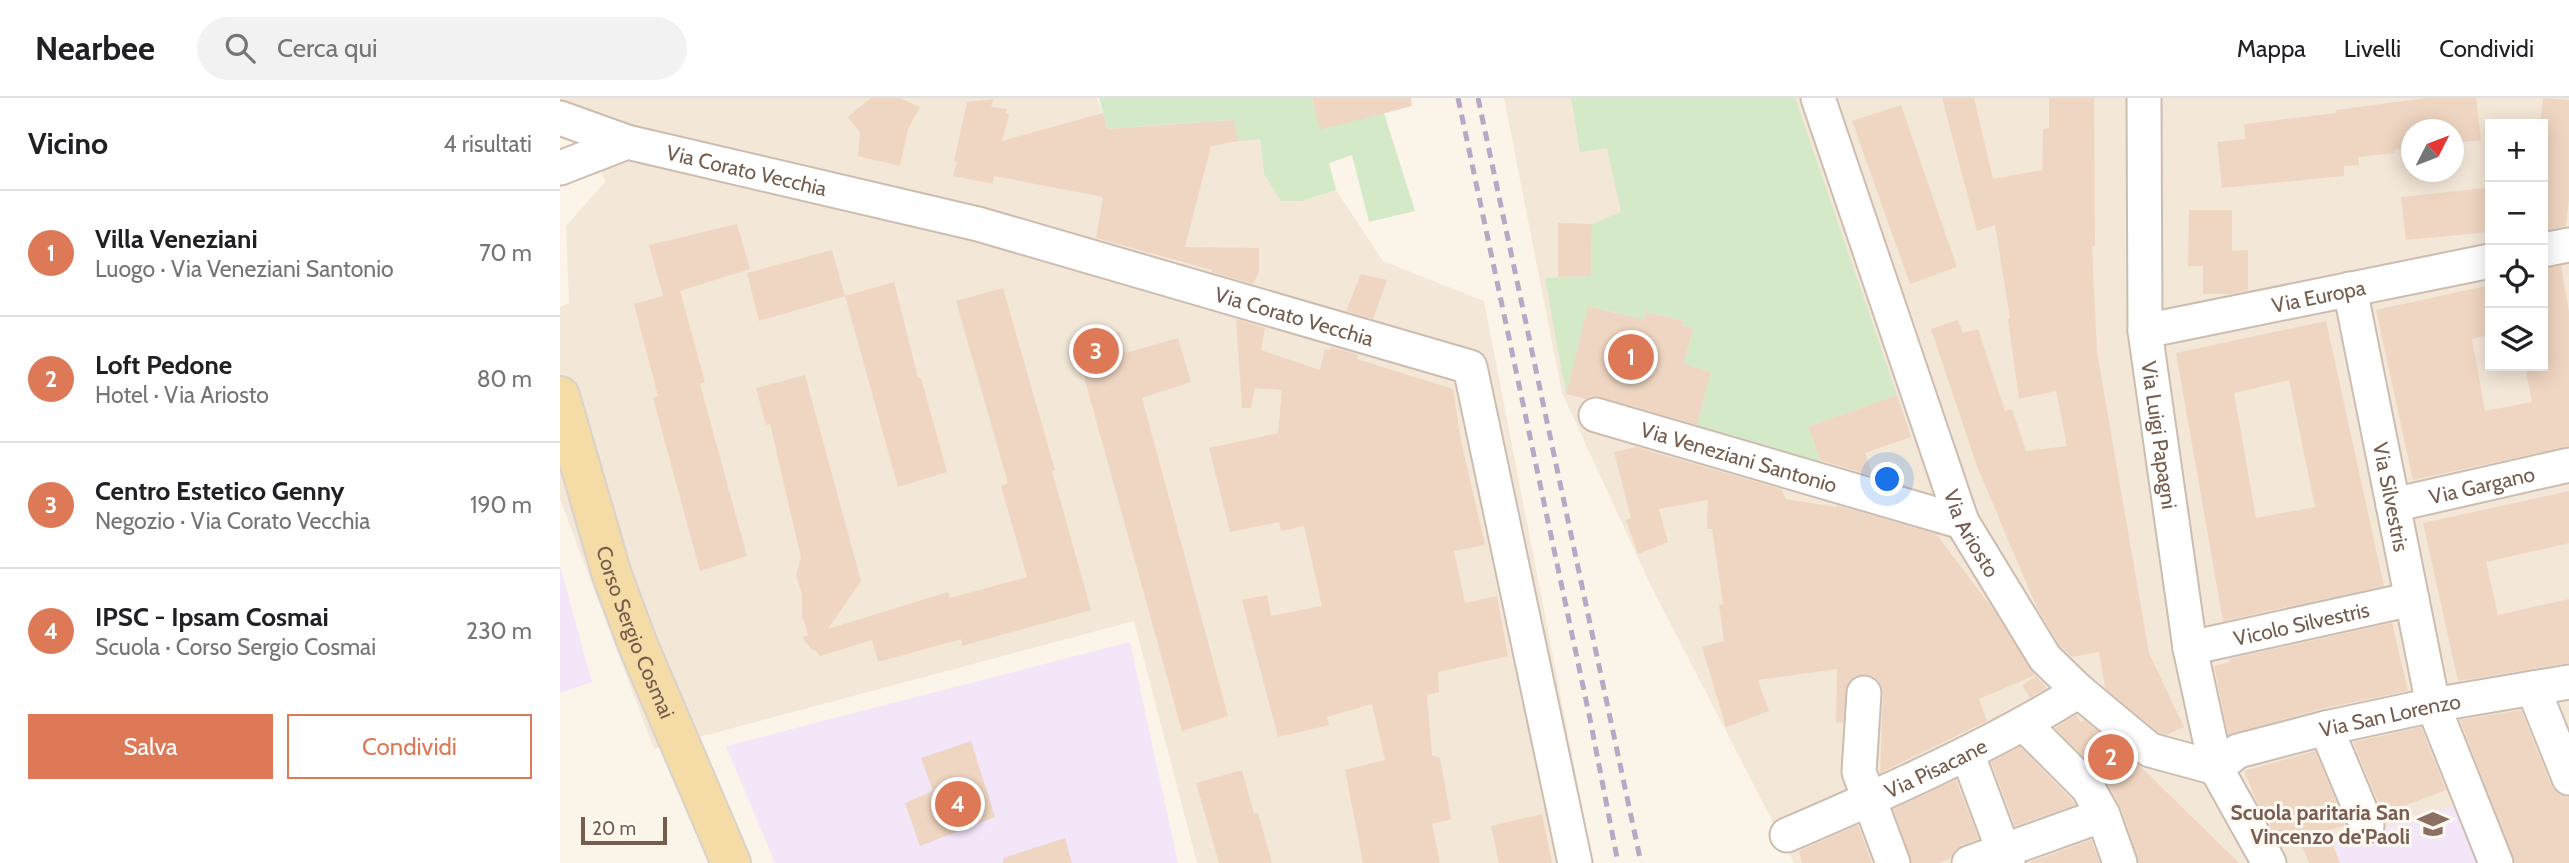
<!DOCTYPE html>
<html lang="it">
<head>
<meta charset="utf-8">
<style>
	:root { --surface:#fff; --page:#f2f2f2; --text:#202124; --muted:#757577; --line:#e0e0e0; --accent:#dd7956 }
	body { margin:0; font-family:Cabin,sans-serif; background:var(--page); color:var(--text) }
	.controls { position:absolute; right:21px; top:21px; display:grid; overflow:hidden; border-radius:0px; box-shadow:0 4px 18px #0003 }
	.controls button { width:63px; height:63px; display:grid; place-items:center; padding:0; border:0; border-bottom:2px solid var(--line); background:var(--surface); color:var(--text); font:35px sans-serif }
	.compass { position:absolute; left:1841px; top:21px; width:63px; height:63px; border-radius:50%; background:var(--surface); box-shadow:0 4px 18px #0003; rotate:48deg }
	.scale { position:absolute; left:21px; bottom:18px; width:86px; box-sizing:border-box; padding-left:7px; border:4px solid #755d4e; border-top:0; font-size:19px; line-height:24px; white-space:nowrap; color:#755d4e; -webkit-text-stroke:5px #fef9f0; paint-order:stroke }
	.you { position:absolute; left:1328px; top:382px; width:24px; height:24px; margin:-18px; border:5px solid #fff; border-radius:50%; background:#1a73e8; box-shadow:0 0 0 10px #1a73e833 }
	.badge { display:grid; place-items:center; width:46px; height:46px; border-radius:50%; background:var(--accent); color:#fff; font-size:23px; font-weight:700 }
	.pin { position:absolute; translate:-50% -50%; border:4px solid #fff; box-shadow:0 2px 7px #0006 }
	.list { margin:0; padding:0; list-style:none }
	h2 { display:flex; justify-content:space-between; align-items:center; height:91px; margin:0; padding:0 28px; font-size:30px }
	h2 small { font-size:23px; font-weight:400; color:var(--muted) }
	.list li { display:grid; grid-template-columns:46px 1fr auto; gap:21px; align-items:center; box-sizing:border-box; height:126px; padding:0 28px; border-top:2px solid var(--line) }
	.list b { display:block; font-size:26px; white-space:nowrap }
	.list p { margin:0; font-size:23px; white-space:nowrap; color:var(--muted) }
	.list em { font-size:23px; font-style:normal; color:var(--muted) }
	.actions { display:flex; gap:14px; padding:21px 28px }
	.actions a { flex:1; padding:16px 0; border:2px solid var(--accent); border-radius:0px; text-align:center; font-size:24px; color:var(--accent) }
	.actions .main { background:var(--accent); color:#fff }
	.icon { flex:none; width:38px; height:38px; fill:none; stroke:currentColor; stroke-width:2; stroke-linecap:round; stroke-linejoin:round }
	.map { position:relative; flex:none; width:2009px; height:765px; overflow:hidden }
	header { display:flex; align-items:center; gap:42px; box-sizing:border-box; height:98px; padding:0 35px; background:var(--surface); border-bottom:2px solid var(--line) }
	header strong { font-size:33px }
	nav { display:flex; gap:38px; margin-inline-start:auto; font-size:24px }
	.search { width:490px; height:63px; background:var(--page); display:flex; align-items:center; gap:18px; box-sizing:border-box; padding:0 24px; border-radius:38px; color:var(--muted); font-size:26px }
	main { display:flex }
	aside { flex:1; background:var(--surface) }
	.map>svg:first-child { display:block }
</style>
</head>
<body>
<header>
<strong>Nearbee</strong>
<div class="search"><svg class="icon" aria-label="search" viewBox="0 0 24 24"><circle cx="10" cy="10" r="6"/><path d="M15 15l6 6"/></svg>Cerca qui</div>
<nav><a>Mappa</a><a>Livelli</a><a>Condividi</a></nav>
</header>
<main>
<aside>
<h2>Vicino<small>4 risultati</small></h2>
<ul class="list">
<li><span class="badge">1</span><div><b>Villa Veneziani</b><p>Luogo · Via Veneziani Santonio</p></div><em>70 m</em></li>
<li><span class="badge">2</span><div><b>Loft Pedone</b><p>Hotel · Via Ariosto</p></div><em>80 m</em></li>
<li><span class="badge">3</span><div><b>Centro Estetico Genny</b><p>Negozio · Via Corato Vecchia</p></div><em>190 m</em></li>
<li><span class="badge">4</span><div><b>IPSC - Ipsam Cosmai</b><p>Scuola · Corso Sergio Cosmai</p></div><em>230 m</em></li>
</ul>
<div class="actions"><a class="main">Salva</a><a>Condividi</a></div>
</aside>
<div class="map">
<svg width="2009" height="765" viewBox="0 0 2009 765">
	<rect width="100%" height="100%" fill="#fbf5e9"/>
	<path fill="#f3e7d8" fill-rule="evenodd" d="M0,0H537L547,31L673,22L700,41L704,76L742,103L776,92L823,163L924,203L1033,765H637L574,523L94,651L0,401V209L9,205L6,128L46,83L0,6Z
		M944,0H2009V765H1234L1090,486L1002,295ZM1930,26H1983V268H1930ZM1852,32H1894V74H1852Z"/>
	<path fill="#f2e6f8" d="M0,468L32,584L0,595Z
		M570,544L618,765H215L166,648Z
		M1901,706L1925,765H1780L1772,746Z"/>
	<path fill="#d4e9c8" d="M539,0H752L760,31L824,15L855,113L809,124L792,57L769,65L776,92L742,103H721L704,76L700,41L679,43L672,22L547,31Z
		M1011,0H1235L1337,297L1248,329L1262,370L1136,331L1151,274L1124,266L1133,231L1123,228L1124,223L1087,214L1077,252L1052,246L1059,215L1029,208L1006,296L985,180L1031,178L1032,126L1061,114L1047,50L1020,54Z"/>
	<path fill="#efd6c2" fill-rule="evenodd" d="M311,0H340L360,9L348,31L340,68L298,58L300,35L288,19Z
		M752,0H851L852,8L760,32Z
		M1382,0H1414L1433,81L1482,72L1483,31L1489,30V0H1534L1535,148L1532,149L1537,254L1589,555L1624,629L1606,637L1599,635L1545,590L1539,554L1512,559L1500,548L1477,510L1417,368L1371,231L1398,222L1403,235L1418,231L1445,313L1452,311L1466,353L1507,348L1496,293L1459,301L1448,221L1450,220L1435,127L1417,133Z
		M1867,0H1916L1921,42L1894,45V32H1852V50L1835,52V55L1798,59L1799,67L1784,68V78L1662,90L1657,44L1685,41L1684,26L1776,15V12Z
		M1983,0L2009,2V101L2006,128L1988,132L1983,131V26H1980Z
		M434,1L431,9L447,11L445,15L449,17L442,43L543,15L547,31L673,22L679,43L651,48L625,149L699,150V174L693,186L652,174V172L536,140L543,99L434,78L433,86L393,78L397,64L394,63L407,4Z
		M1341,7L1397,169L1350,186L1292,23Z
		M1926,90L1930,134L1846,142L1841,99Z
		M1629,112H1672V153L1688,152V192L1670,196H1643V168H1628Z
		M998,125L1032,126L1031,178L998,179Z
		M177,126L190,171L120,193L145,284L140,286L187,458L140,473L93,300L98,298L74,206L103,198L89,147Z
		M272,152L285,198L199,223L187,175Z
		M2001,168L2009,214V348L1853,382L1816,212L1930,187V237L1912,241L1925,313L1972,304L1965,268H1983V171Z
		M801,176L827,182L813,221L786,213Z
		M334,184L358,280H361L387,374L338,389L285,198Z
		M443,190L495,372L492,373L531,512L402,548L401,541L318,564L312,542L260,558L254,551L253,553L242,539L248,537L242,518V496L236,477L241,460L210,326L206,327L196,290L245,277L301,483L268,531L388,494L390,500L467,479L441,388L448,385L396,203Z
		M1028,208L1084,222L1086,214L1124,223L1123,228L1133,230L1124,266L1151,274L1137,327L1041,299L1032,298L1026,301L1006,296Z
		M676,221L705,230L701,252L760,272L765,251L770,252L772,249L799,257L797,261L893,291L901,343L925,447L894,453L905,505L937,498L948,558L878,574L879,594L867,597L872,657L880,660L891,721L872,726L880,765H803L785,672L825,662L812,606L767,619L769,627L718,639L682,502L707,497L711,518L762,508L744,428L721,433L719,424L670,434L649,350L718,335L722,292L695,290L691,310H682Z
		M1766,223L1824,488L1663,523L1616,255ZM1729,282L1755,409L1696,420L1674,295Z
		M559,234L565,255L618,240L631,284L582,300L668,618L622,633L515,246Z
		M1337,297L1351,339L1305,355L1313,378L1260,362L1248,329Z
		M1076,349L1221,391L1226,401L1276,409V407L1376,436L1430,507L1475,577L1419,601L1427,623L1320,675L1323,596L1321,586L1315,579L1306,576L1295,578L1288,585L1283,625L1276,624L1277,571L1198,582L1209,613L1166,629L1142,549L1164,543L1159,507L1163,506L1152,431H1147L1148,402L1099,411L1108,444L1078,456L1066,422L1071,420L1054,354Z
		M2009,393V445L1926,464L1938,517L2009,501V565L1898,583L1863,425Z
		M1832,525L1848,593L1761,611L1668,637L1654,568L1670,564L1669,561Z
		M1476,578L1487,590L1470,600L1462,587Z
		M1961,612L1991,687L1998,695L2009,699V765H1955L1900,622Z
		M1516,617L1521,624L1524,622L1580,668L1679,765H1579L1561,710L1545,681L1495,630Z
		M1861,629L1886,692L1823,716L1793,644Z
		M411,643L435,719L360,748L345,705L373,693L361,660Z
		M1460,649L1512,702L1515,707L1455,728L1431,664Z
		M1755,653L1786,727L1767,733L1780,765H1749L1740,743L1722,749L1696,702L1684,673Z
		M682,672L694,716L698,715L712,765H659L636,685Z
		M1396,682L1419,741L1402,747L1395,752L1390,761L1379,765H1352L1333,711Z
		M982,716L992,765H939L931,728Z
		M1298,727L1312,765H1242L1239,753Z
		M505,740L512,765H443V760Z
		M1531,742L1540,765H1467Z"/>
	<g fill="none" stroke-linecap="round" stroke-linejoin="round">
		<g stroke="#cdbdb0" stroke-width="37">
			<g id="minor">
				<path id="s1" d="M1258,0L1402,424L1485,560L1519,593L1590,652L1656,670"/>
				<path id="s2" d="M1584,0L1585,233L1630,550L1656,670L1709,765"/>
				<path id="s3" d="M0,20L67,44L418,126L910,269L1015,765"/>
				<path d="M0,70L67,44"/>
				<path d="M1983,152L2009,147"/>
				<path id="s4" d="M1790,191L1873,607L1936,765"/>
				<path id="s5" d="M1585,233L1930,163"/>
				<path id="s6" d="M1036,317L1402,424"/>
				<path id="s7" d="M1833,407L2009,367"/>
				<path id="s8" d="M1630,550L1852,501"/>
				<path d="M1973,590L2009,680"/>
				<path d="M1304,595L1299,674L1333,765"/>
				<path d="M1465,627L1528,690L1543,717L1560,765"/>
				<path d="M1766,630L1807,728"/>
				<path d="M1407,655L1448,765"/>
				<path id="s9" d="M1656,670L1678,653L1766,630L1873,607L2009,584"/>
				<path id="s10" d="M1227,737C1327,694 1427,650 1519,593"/>
				<path d="M1409,765L1543,717"/>
			</g>
		</g>
		<g stroke="#d8d2cd" stroke-width="42">
			<g id="major">
				<path id="s11" d="M0,298L52,477L78,547L171,765"/>
			</g>
		</g>
		<use href="#minor" stroke="#fff" stroke-width="33"/>
		<use href="#major" stroke="#f5dba6" stroke-width="38"/>
		<path stroke="#b8a7c5" stroke-width="5" stroke-dasharray="10 7" stroke-linecap="butt" d="M898,0L1030,621L1058,765
			M918,0L1081,765"/>
	</g>
	<defs>
		<g id="school-bare" transform="scale(2.415)"><path d="M0-5L7-2L0 1L-7-2ZM-4 1L0 2.5L4 1V4Q0 6-4 4Z" fill="#8d6e63" stroke="#fef9f0" stroke-width="2.5" paint-order="stroke"/></g>
	</defs>
	<g fill-rule="evenodd">
		<use href="#school-bare" x="1873" y="726"/>
	</g>
	<g text-anchor="middle" dominant-baseline="central" stroke-width="6" stroke-linejoin="round" paint-order="stroke">
		<g font-size="21" fill="#755d4e" stroke="#fef9f0">
			<text stroke="none"><textPath href="#s3" startOffset="194">Via Corato Vecchia</textPath></text>
			<text stroke="none"><textPath href="#s5" startOffset="177">Via Europa</textPath></text>
			<text stroke="none"><textPath href="#s3" startOffset="761">Via Corato Vecchia</textPath></text>
			<text stroke="none"><textPath href="#s2" startOffset="338">Via Luigi Papagni</textPath></text>
			<text stroke="none"><textPath href="#s6" startOffset="149">Via Veneziani Santonio</textPath></text>
			<text stroke="none"><textPath href="#s7" startOffset="91">Via Gargano</textPath></text>
			<text stroke="none"><textPath href="#s4" startOffset="212">Via Silvestris</textPath></text>
			<text stroke="none"><textPath href="#s1" startOffset="462">Via Ariosto</textPath></text>
			<text stroke="none"><textPath href="#s8" startOffset="114">Vicolo Silvestris</textPath></text>
			<text stroke="none"><textPath href="#s11" startOffset="248">Corso Sergio Cosmai</textPath></text>
			<text stroke="none"><textPath href="#s9" startOffset="184">Via San Lorenzo</textPath></text>
			<text stroke="none"><textPath href="#s10" startOffset="163">Via Pisacane</textPath></text>
		</g>
		<g font-size="21" font-weight="bold" fill="#785e54" stroke="#fef9f0" text-anchor="end">
			<text x="1850" y="714">Scuola paritaria San<tspan x="1850" dy="24">Vincenzo de'Paoli</tspan></text>
		</g>
	</g>
</svg>
<div class="controls">
<button>+</button>
<button>−</button>
<button><svg class="icon" aria-label="locate" viewBox="0 0 24 24"><circle cx="12" cy="12" r="6"/><path d="M12 2v4M12 18v4M2 12h4M18 12h4"/></svg></button>
<button><svg class="icon" aria-label="layers" viewBox="0 0 24 24"><path d="M12 4l9 5-9 5-9-5zM3 14l9 5 9-5"/></svg></button>
</div>
<svg class="compass" viewBox="-18 -18 36 36"><path d="M0-13l5 13h-10z" fill="#e53935"/><path d="M0 13l5-13h-10z" fill="#757577"/></svg>
<div class="scale">20 m</div>
<div class="you"></div>
<div class="pin badge" style="left:1071px;top:259px">1</div>
<div class="pin badge" style="left:1551px;top:659px">2</div>
<div class="pin badge" style="left:536px;top:253px">3</div>
<div class="pin badge" style="left:398px;top:706px">4</div>
</div>
</main>
</body>
</html>
